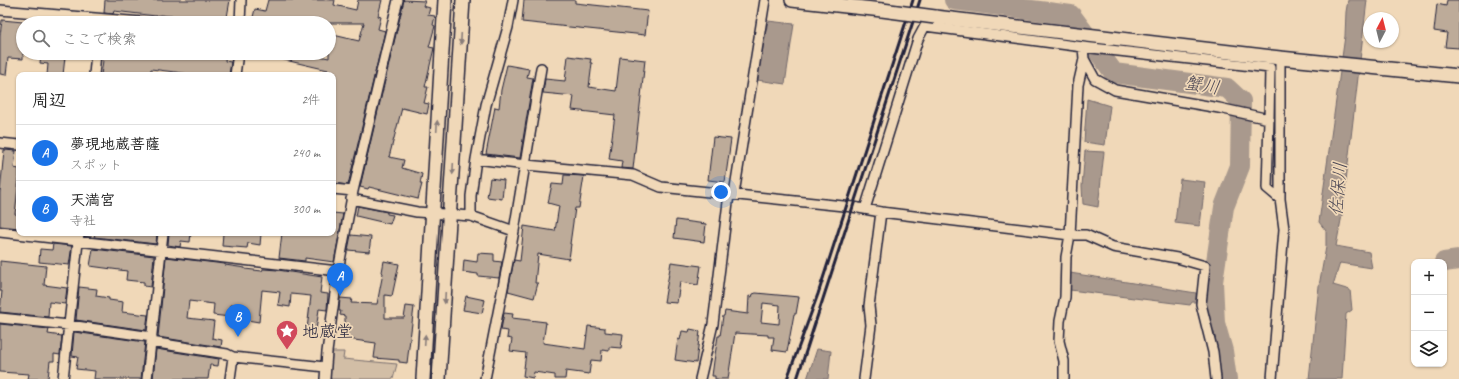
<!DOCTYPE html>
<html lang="ja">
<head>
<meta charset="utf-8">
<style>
	:root { --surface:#fff; --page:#f2f2f2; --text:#222; --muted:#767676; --line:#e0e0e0; --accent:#1a73e8 }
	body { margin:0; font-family:Caveat,"Klee One",sans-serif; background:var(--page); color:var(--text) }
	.controls { position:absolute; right:12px; bottom:12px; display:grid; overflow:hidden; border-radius:8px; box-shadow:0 1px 3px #0004 }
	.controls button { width:36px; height:36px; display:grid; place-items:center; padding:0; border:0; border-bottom:1px solid var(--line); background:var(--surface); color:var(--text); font:20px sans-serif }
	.compass { position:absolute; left:1363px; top:12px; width:36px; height:36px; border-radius:50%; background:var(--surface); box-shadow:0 1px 3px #0004; rotate:7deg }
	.you { position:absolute; left:721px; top:192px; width:14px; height:14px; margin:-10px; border:3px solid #fff; border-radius:50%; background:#1a73e8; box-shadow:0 0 0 6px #1a73e833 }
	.badge { display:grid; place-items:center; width:26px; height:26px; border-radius:50%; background:var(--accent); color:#fff; font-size:13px; font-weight:700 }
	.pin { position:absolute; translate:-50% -33px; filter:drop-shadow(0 1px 2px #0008) }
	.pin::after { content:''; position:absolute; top:21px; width:14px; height:12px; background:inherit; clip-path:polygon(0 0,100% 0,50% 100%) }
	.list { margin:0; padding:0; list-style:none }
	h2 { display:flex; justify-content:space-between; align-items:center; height:52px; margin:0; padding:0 16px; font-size:17px }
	h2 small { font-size:13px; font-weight:400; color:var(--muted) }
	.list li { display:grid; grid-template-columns:26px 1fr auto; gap:12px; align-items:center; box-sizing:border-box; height:56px; padding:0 16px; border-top:1px solid var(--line) }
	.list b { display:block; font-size:15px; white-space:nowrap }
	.list p { margin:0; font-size:13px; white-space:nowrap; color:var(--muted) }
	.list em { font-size:13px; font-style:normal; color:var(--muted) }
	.icon { flex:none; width:22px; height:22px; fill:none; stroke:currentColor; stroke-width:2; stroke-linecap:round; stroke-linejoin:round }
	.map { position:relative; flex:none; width:1459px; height:379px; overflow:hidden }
	.search { position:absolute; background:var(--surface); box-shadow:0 1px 3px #0004; left:16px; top:16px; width:320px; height:44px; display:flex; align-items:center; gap:10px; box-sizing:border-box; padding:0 14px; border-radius:22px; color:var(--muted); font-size:15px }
	.panel { position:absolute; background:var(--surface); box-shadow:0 1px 3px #0004; left:16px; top:72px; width:320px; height:164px; border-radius:8px }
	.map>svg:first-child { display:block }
</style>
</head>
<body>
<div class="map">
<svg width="1459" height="379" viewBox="0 0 1459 379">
	<rect width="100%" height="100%" fill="#f0d8b8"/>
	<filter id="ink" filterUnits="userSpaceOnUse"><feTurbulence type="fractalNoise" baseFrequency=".025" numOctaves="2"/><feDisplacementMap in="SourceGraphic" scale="8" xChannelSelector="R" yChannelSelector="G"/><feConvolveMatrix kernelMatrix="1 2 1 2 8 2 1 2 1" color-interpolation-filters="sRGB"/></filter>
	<g filter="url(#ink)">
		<path fill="#d2bea6" stroke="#7a7070" d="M332,352H344L343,359L397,364L393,379H332L330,377Z"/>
		<path fill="#a9998d" stroke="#73696c" d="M1348,0H1367L1342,215L1336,246L1369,252L1372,268L1340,263L1333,285L1350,290L1352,310L1346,314L1342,379H1309L1319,286L1326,247V231L1319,222L1345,36L1346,12Z
			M768,21L794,24L785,84L757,80Z
			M1087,99L1110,106L1105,145L1084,142Z
			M1085,151L1104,152L1098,207L1083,204L1082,186Z
			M1180,179L1205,182L1200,226L1175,223Z
			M1070,273L1196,293V302H1192L1190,305L1070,290Z
			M817,349L831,351L828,379H807Z"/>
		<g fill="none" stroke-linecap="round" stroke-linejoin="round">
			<path stroke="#a9998d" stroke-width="20" d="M954,0L1071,15L1114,73L1227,88L1241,101L1240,166L1224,207L1213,282L1215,323L1223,351L1227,379
				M1444,262L1459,260"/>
		</g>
		<path fill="#bdab99" stroke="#22223b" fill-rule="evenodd" d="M105,0H230L226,23L206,22L182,19V17L160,15L156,16L114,11L113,14L104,13Z
			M268,0H335L334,5L356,10L358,0H382L378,16L381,17L378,29L385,31L348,185L333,183V75H329L330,72L327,71L328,70L272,57L273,53H304L329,58V34L359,41L364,23H260L252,21L255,9L265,11Z
			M404,0L425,1L423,6L430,8L428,15L435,16L433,25L435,26L429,47L434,48L425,87H428L424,103L429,104L427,114L402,108L389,157L404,160L402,168L422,174L420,184H422L418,199L369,187L368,189L360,187Z
			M524,0H575V3L648,11L645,35L522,22Z
			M1447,0H1459V48L1445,47L1447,33L1434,31L1437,4L1446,6Z
			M2,20L23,22V59L8,58L6,75L0,74V35Z
			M104,53H135L150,55L151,53L164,55V53H226L225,61L231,62L229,75H198L151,69L150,75H101Z
			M41,54L65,57L63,75H47L48,64L40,63Z
			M568,56L591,59L590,63H592L589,87L616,91L620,57L645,60L633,169L621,168L622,161L609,159L615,115L572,110L574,96L543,93L545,79L565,81Z
			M507,65L529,69L527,77L533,78L520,158L486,154L495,107L499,108L501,90Z
			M713,137L731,139L725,182L708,180Z
			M4,150L16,151L14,168L19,169V179L15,214L19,215V228L0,226V193Z
			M564,175L584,176L579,208H575L570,244H571L569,259L538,254L535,283H538L534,298L508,291L514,260L520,261L524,226L555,231L559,206L548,203L552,184L563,185Z
			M490,178L504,180L502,199L487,197Z
			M358,206L387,212V214L393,215L390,224L356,216Z
			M333,213L343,214L334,262L305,258V261L279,258L282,233H333Z
			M676,220L706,224L704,242L674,238Z
			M95,233H157L156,244L94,237Z
			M169,233H191L190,242L181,241L180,247L168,245Z
			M223,233L261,234L260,245L248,243L247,248L222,246Z
			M351,235L371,237L369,252L348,250Z
			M53,244L72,246L69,265L39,262L40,249L52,250Z
			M93,249L154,256L151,287L144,286V282L126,280L127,271L90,266Z
			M478,253L494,254V261L502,262L499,278L478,276V274L463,272L464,260L477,262Z
			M166,257L225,264V265L245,268V269L262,271L263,269L278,270L322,277L320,293L328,294L327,310L319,309L316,330L307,329L311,296L291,294L290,307L278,305L280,292L262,290L259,322L247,320L248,307L231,305L230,317L213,315L214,304L189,301L187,318L214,321L212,338L222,340L221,347L158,337Z
			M0,261L46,266L44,285L67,288L65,304L49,302L48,317L0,312L2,291H0Z
			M384,261L399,264L392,296L385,295V318H404L406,306L414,307L407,363L399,362V360L374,358L376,343L347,339L348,329H345V316L340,315L341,311H339L340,298L352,299L351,303L377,304L383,273L382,272Z
			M671,262L701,266L698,285L680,282L677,303L664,302Z
			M79,287L97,289L96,296L109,298V300L123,302L122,312L148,315L146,330L76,320Z
			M756,293L799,297L796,314H794L787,352L772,350L774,337H768V335L735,333L728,379H715V376H712L714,361L718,336H720L723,316H724L725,311L748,314L749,296L752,297L753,294ZM763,303L780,305L779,324L761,322Z
			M466,296L485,300L482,313L463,310Z
			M504,313L513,314L512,318L546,322L543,343L585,349L588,326L605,328V332L623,334L621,348L609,347V351L602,350L601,361L591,360L589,374L566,371L565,379H555V375L534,372L533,378L523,376L526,353L510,351L512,339L507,338L508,331L501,330Z
			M0,324L49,329L48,334L62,336L60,355L54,354V361H50L48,378L47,377V379H28L29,374L0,372Z
			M690,329L700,331L696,363L675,360L678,339L680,340L682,331L689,332Z
			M74,332L145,342L141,379H94L95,371L76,369L78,357L72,356Z
			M156,349L219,359L218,366L210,365L208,379H153Z"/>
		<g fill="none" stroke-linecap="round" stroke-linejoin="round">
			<g stroke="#22223b" stroke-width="12">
				<path id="street" d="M0,10L154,23
					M240,23L241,0
					M1084,59L1095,79L1115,90L1219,108L1269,119L1267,188L1280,199
					M94,75L96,53
					M235,75L238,53
					M0,143L19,145
					M476,159L486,105L508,27L513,0
					M333,189L353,191
					M734,194L765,0
					M351,199L417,212L471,216L514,231
					M865,209L918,39L925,26L1083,47L1270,68L1269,119
					M471,216V196L476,159L526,165L633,175L661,187L853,207L881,212L1070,235H1086L1113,247L1177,258L1205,266L1201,304L1213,352L1216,379
					M0,232L338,271
					M0,318L69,325L152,337
					M151,342L227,354L233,357
					M63,379L79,233
					M147,379L163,233
					M230,379L233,357L325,367
					M325,379L327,352L338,271L353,191L398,0
					M485,379L514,231L541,68
					M700,379L713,324L729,194
					M864,379L871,325L869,306L881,212
					M1064,379V361L1059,341L1060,321L1065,297L1066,257L1070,235L1078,85L1084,59L1083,47
					M1272,379L1284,229L1280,199V58"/>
			</g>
			<g stroke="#22223b" stroke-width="16">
				<path id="secondary" d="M792,0L882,10
					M935,17L1280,58L1459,76
					M423,379L445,0
					M439,379L463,0"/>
			</g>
			<use href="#street" stroke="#f0d8b8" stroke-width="9"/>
			<use href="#secondary" stroke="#f0d8b8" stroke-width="13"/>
			<path stroke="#22223b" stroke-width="3" d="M787,379L818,294L913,0
				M797,379L920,0"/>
			<g stroke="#22223b" stroke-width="16" stroke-linecap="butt">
				<path id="secondary-bridge" d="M882,10L935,17"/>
			</g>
			<use href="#secondary-bridge" stroke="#f0d8b8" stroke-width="13"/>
		</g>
		<defs><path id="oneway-solid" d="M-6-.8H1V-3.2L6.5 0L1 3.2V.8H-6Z"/></defs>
		<g fill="#897d7a">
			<use href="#oneway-solid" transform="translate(461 39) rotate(93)"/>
			<use href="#oneway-solid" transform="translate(437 126) rotate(-87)"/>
			<use href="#oneway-solid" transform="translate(453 169) rotate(93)"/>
			<use href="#oneway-solid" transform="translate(445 298) rotate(93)"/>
			<use href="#oneway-solid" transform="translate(425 340) rotate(-87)"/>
		</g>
	</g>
	<defs>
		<g id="sight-pin" transform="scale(1.15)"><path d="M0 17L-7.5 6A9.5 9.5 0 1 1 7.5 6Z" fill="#d1495b" stroke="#f0d8b8"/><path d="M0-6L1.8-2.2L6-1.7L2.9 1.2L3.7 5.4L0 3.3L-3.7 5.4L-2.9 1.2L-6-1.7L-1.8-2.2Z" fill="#fff"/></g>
	</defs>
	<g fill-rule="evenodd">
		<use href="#sight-pin" x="287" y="331"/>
	</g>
	<g text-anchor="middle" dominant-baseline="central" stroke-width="3.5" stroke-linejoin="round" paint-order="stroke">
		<g font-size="17" fill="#22223b" stroke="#f0d8b8" text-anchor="start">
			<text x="302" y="331">地蔵堂</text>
		</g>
		<g font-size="18" font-style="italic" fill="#4a4654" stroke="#f0d8b8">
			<text transform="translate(1202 85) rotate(9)">蟹川</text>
			<text transform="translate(1338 189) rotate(-85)">佐保川</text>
		</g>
	</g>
</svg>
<div class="controls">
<button>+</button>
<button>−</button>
<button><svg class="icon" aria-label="layers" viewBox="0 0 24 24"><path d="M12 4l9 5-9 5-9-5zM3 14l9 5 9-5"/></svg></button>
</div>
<svg class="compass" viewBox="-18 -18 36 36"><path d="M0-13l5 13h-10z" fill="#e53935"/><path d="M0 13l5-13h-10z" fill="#767676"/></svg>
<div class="you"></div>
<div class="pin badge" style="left:340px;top:296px">A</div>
<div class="pin badge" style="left:238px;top:337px">B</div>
<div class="search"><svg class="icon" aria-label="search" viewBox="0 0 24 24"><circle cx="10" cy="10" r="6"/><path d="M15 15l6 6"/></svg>ここで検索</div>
<section class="panel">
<h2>周辺<small>2件</small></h2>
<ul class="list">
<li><span class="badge">A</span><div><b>夢現地蔵菩薩</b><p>スポット</p></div><em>240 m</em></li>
<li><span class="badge">B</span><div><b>天満宮</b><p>寺社</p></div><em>300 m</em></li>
</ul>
</section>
</div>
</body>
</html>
